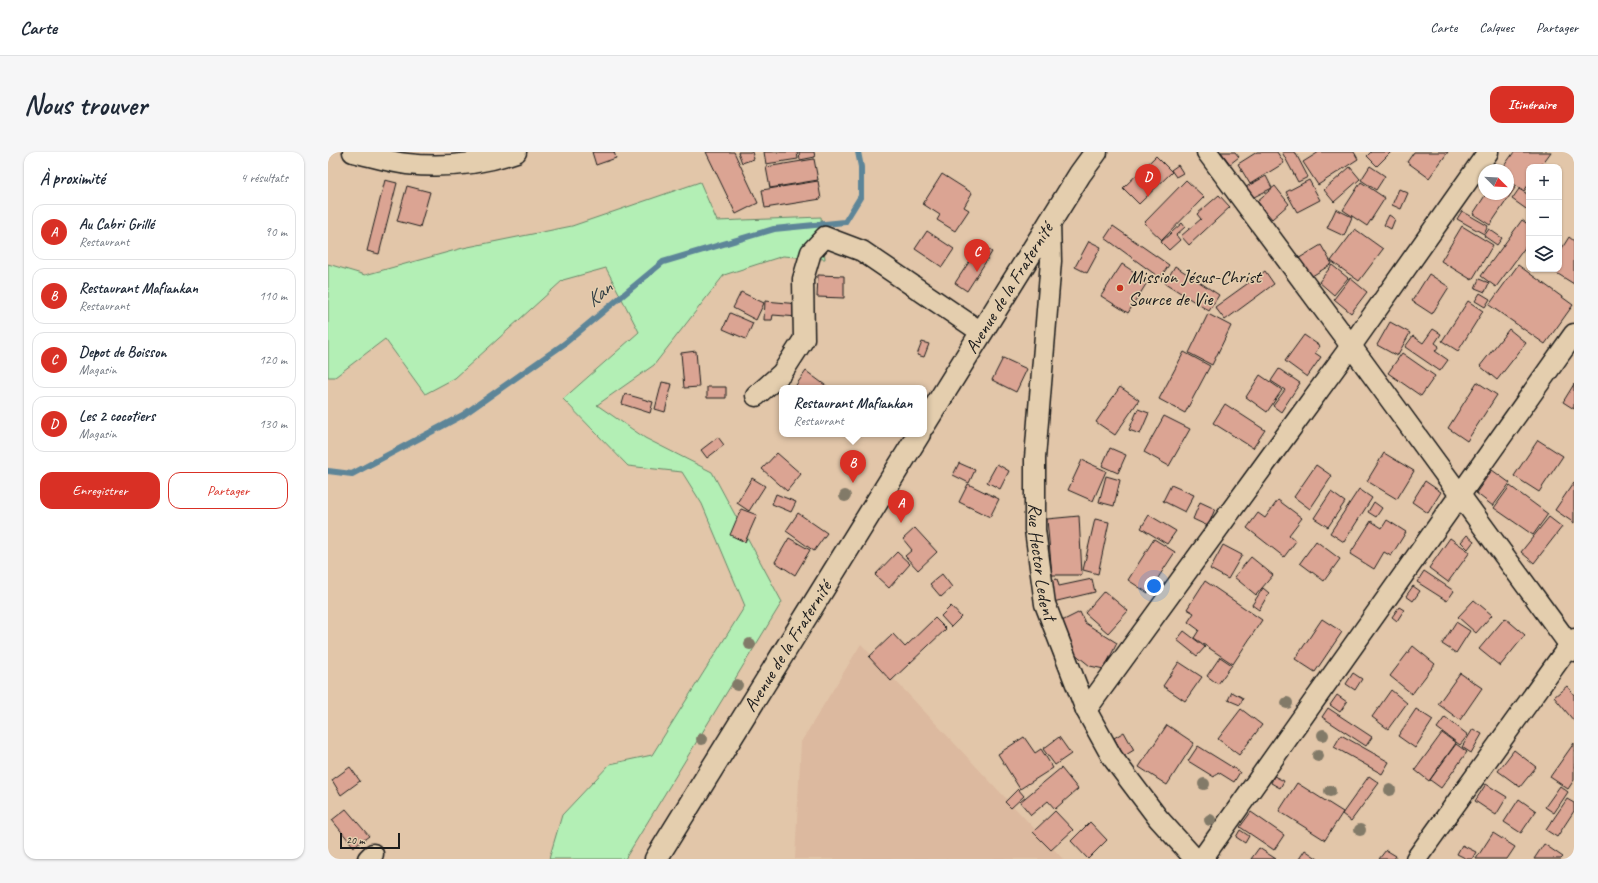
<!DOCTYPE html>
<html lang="fr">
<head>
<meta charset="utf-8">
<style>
	:root { --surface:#fff; --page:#f6f6f7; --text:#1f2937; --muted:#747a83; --line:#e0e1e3; --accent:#d93025 }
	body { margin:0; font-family:Caveat,sans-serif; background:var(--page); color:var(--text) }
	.controls { position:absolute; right:12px; top:12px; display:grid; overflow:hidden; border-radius:8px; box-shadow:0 1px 3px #0004 }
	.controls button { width:36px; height:36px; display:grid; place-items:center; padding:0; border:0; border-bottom:1px solid var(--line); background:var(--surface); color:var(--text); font:20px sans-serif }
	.compass { position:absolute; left:1150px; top:12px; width:36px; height:36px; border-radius:50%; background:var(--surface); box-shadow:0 1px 3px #0004; rotate:114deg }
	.scale { position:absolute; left:12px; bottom:10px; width:60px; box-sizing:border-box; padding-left:4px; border:2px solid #1c1c1c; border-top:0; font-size:11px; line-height:14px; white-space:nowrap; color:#1c1c1c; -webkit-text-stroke:3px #e4ceae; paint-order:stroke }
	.you { position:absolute; left:826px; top:434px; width:14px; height:14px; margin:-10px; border:3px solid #fff; border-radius:50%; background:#1a73e8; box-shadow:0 0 0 6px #1a73e833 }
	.badge { display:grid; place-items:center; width:26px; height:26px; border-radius:50%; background:var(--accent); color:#fff; font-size:13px; font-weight:700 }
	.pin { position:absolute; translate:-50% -33px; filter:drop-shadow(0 1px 2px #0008) }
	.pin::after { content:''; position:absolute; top:21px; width:14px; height:12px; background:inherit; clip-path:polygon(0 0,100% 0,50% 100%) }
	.popup { position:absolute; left:451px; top:233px; width:148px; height:52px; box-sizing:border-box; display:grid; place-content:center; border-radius:8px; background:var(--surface); filter:drop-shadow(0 1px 3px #0005); font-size:13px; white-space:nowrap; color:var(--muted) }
	.popup b { font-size:15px; color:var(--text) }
	.popup::after { content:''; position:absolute; left:50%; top:100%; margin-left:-8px; border:8px solid transparent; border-top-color:var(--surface) }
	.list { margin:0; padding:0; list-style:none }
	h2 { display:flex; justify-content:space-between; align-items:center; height:52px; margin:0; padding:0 16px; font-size:17px }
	h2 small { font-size:13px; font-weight:400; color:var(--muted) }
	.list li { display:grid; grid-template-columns:26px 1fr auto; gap:12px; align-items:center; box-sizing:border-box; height:56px; margin:0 8px 8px; padding:0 8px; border:1px solid var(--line); border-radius:12px }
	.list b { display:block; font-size:15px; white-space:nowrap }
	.list p { margin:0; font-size:13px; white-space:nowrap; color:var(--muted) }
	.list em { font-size:13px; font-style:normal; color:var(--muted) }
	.actions { display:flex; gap:8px; padding:12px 16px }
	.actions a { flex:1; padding:9px 0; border:1px solid var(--accent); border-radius:12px; text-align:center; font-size:14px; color:var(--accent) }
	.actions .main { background:var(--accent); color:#fff }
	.icon { flex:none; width:22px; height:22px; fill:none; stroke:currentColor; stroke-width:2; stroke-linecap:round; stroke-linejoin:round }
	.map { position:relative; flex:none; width:1246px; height:707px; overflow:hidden; border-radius:12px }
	header { display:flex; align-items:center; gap:24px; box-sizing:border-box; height:56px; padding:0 20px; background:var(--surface); border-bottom:1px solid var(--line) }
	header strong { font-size:19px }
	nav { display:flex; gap:22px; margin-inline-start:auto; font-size:14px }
	.intro { display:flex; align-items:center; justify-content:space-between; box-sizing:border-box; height:96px; padding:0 24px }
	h1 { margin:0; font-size:28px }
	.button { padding:10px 18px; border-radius:12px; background:var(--accent); color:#fff; font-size:14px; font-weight:700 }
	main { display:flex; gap:24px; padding:0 24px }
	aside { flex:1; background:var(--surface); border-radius:12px; box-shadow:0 1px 3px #0004 }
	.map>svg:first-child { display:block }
</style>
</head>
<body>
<header>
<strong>Carte</strong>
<nav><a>Carte</a><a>Calques</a><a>Partager</a></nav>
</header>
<div class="intro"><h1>Nous trouver</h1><a class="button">Itinéraire</a></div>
<main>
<aside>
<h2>À proximité<small>4 résultats</small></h2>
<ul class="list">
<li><span class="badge">A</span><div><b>Au Cabri Grillé</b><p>Restaurant</p></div><em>90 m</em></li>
<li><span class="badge">B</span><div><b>Restaurant Mafiankan</b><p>Restaurant</p></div><em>110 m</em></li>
<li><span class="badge">C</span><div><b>Depot de Boisson</b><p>Magasin</p></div><em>120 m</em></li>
<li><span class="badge">D</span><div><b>Les 2 cocotiers</b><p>Magasin</p></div><em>130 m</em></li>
</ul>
<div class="actions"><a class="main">Enregistrer</a><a>Partager</a></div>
</aside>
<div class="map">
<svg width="1246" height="707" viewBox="0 0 1246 707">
	<rect width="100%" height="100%" fill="#e2c6a9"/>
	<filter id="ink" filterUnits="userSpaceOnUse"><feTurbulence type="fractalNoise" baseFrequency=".025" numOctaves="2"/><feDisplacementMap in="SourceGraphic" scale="8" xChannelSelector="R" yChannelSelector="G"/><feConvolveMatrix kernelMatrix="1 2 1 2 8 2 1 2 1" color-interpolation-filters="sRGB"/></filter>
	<g filter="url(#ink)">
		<path fill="#dcb99f" d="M533,492L735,707H467L473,590Z"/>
		<path fill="#b3efb5" stroke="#688668" d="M372,30L389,69L493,65L497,107L455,104L396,123L326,213L269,253L317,286L384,320L454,450L297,707H221L234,663L282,612L324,603L417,454L374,352L354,320L300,314L235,247L311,180L278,116L235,128L127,226L97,242L57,187L7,225H0V112L37,123L135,96L244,74Z"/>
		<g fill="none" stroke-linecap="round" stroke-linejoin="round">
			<path stroke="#5d8598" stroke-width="6" d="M0,319L24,322L135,263L236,192L335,110L446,77L517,70L533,44V15L530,0"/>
		</g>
		<path fill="#dba493" stroke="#1c1c1c" d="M264,0H286L288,6L268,13Z
			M378,0H406L430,51L408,62Z
			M410,0H424L426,7L414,11Z
			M436,0H469L470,7L438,12Z
			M471,0H486L487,5L472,8Z
			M893,0H907L911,5L902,12Z
			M929,0H949L956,11L922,32L910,12Z
			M954,0H967L980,25L970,30Z
			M991,0H1026L1030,7L990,33L975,10Z
			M1043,0H1063L1049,14L1039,4Z
			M1086,0H1120L1101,26L1079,10Z
			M1186,0H1223L1212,15H1201V32L1196,39L1180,28V18H1173Z
			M828,4L844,20L811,52L795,36Z
			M486,7L490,28L442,36L438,15Z
			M850,13L855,21L848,25L843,18Z
			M1042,14L1057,24L1048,38L1033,28Z
			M1022,15L1032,27L1006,50L996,38Z
			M614,22L644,41L636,55L641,58L627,79L609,68L612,63L595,52Z
			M938,24L944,36L924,46L918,35Z
			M57,28L69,31L51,102L39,99Z
			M858,28L876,45L834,88L816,71Z
			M981,28L992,48L969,60L958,40Z
			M490,29L493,47L437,56L434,38Z
			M1033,30L1057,46L1039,74L1015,58Z
			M1180,32L1187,36L1162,73L1145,62L1158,42H1180Z
			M79,34L102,40L92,75L69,69Z
			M947,34L961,52L944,67L929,49Z
			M1071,37L1080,41L1073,57L1064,53Z
			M1191,37L1201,43V59L1184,47Z
			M891,43L902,55L861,93L853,84L873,67L869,62Z
			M1008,57L1024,65L1016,84L999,76Z
			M1134,59L1160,74L1156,82L1129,67Z
			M1061,63L1067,67L1063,77L1056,73Z
			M1194,68L1201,73V90L1168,135L1153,124Z
			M854,71L857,75L848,83L852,88L841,98L833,90Z
			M785,74L841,113L832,126L777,86Z
			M1134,74L1165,93L1144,128L1113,109Z
			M1027,77L1055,97L1031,129L1003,109Z
			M1161,77L1174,86L1169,93L1156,84Z
			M599,79L626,97L614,115L587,97Z
			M1241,85L1246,89V132L1222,117H1231V101Z
			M761,89L773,95L759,121L747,115Z
			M653,92L664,100L639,139L627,131Z
			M993,93L1004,112L979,127L968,108Z
			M794,112L820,129L800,161L773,144Z
			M1004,113L1020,126L1006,143L991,130Z
			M1190,113L1245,153L1217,192L1161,153Z
			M847,114L891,143L881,159L837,131Z
			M937,119L946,132L897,168L887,155Z
			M1101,122L1121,135L1104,162L1084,149Z
			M490,123L516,124V146L489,145Z
			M1022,126L1039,140L1023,161L1006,147Z
			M1151,127L1161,131L1157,140L1147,136Z
			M413,140L436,151L428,168L405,156Z
			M1152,141L1162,147L1157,155L1147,149Z
			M437,149L471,152L470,165L445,163L444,168H436Z
			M1140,149L1155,159L1130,199L1114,189Z
			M402,161L425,171L418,187L395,177Z
			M880,162L903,174L884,213L861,201Z
			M1062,170L1082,181L1069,204L1049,193Z
			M1105,177L1113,182L1107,191L1111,194L1107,199L1120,208L1112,219L1077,195L1085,184L1095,191Z
			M1181,177L1198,191L1169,228L1152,214Z
			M976,183L992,194L987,201L993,205L979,225L957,209Z
			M594,190L601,192L596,205L589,203Z
			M368,199L371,235L356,236L353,201Z
			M856,200L882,214L857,261L831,247Z
			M1074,201L1107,224L1093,244L1060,221Z
			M675,206L699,217L688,240L664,228Z
			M951,217L972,231L953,260L945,254L957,238L943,229Z
			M478,219L501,236H466Z
			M932,223L954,238L939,260L918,245Z
			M334,230L344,232L337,260L327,257Z
			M1149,230L1169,243L1139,289L1120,276Z
			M1246,232V257L1235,250Z
			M379,235H398V246H379Z
			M792,235L811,248L787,283L768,270Z
			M297,242L325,250L322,261L294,252Z
			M897,252L937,278L925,296L885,271Z
			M810,257L821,261L812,282L801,278Z
			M836,264L862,277L841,314L816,300Z
			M390,285L396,293L379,306L373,298Z
			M1210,288L1235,304L1211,340L1186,324Z
			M782,296L798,303L790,321L774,314Z
			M449,301L473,322L459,339L434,317Z
			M1056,301L1086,319L1069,347L1039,329Z
			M754,308L778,319L765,349L740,338Z
			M631,311L647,318L641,331L625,323Z
			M669,312L681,319L672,337L659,330Z
			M988,313L1004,324L982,357L966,345Z
			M1164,318L1182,331L1165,354L1148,341Z
			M778,324L792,328L786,354L771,350Z
			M424,326L437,334L421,359L409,351Z
			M1097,329L1113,340L1100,361L1084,350Z
			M1246,330V371L1227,358Z
			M640,332L671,347L662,365L631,350Z
			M843,333L866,343L857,360L835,349Z
			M1182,334L1220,362L1205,383L1166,356Z
			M1031,337L1044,346L1016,390L1002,381Z
			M1003,340L1017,350L1000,375L986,366Z
			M448,342L468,350L463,360L444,352Z
			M950,348L974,366L961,383L968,389L956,405L919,376L930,361L937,366Z
			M872,350L887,357L880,374L865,367Z
			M1046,350L1054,356L1048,365L1040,360Z
			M413,357L429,363L417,390L402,383Z
			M470,361L499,381L486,399L458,379Z
			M821,363L848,379L839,392L813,376Z
			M751,364L754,423H724L719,367Z
			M1221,365L1234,375L1206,411L1193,400Z
			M767,367L781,370L770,422L755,418Z
			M1059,368L1078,380L1063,404L1056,400L1046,417L1022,402L1043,369L1054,376Z
			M587,376L609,400L590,418L577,404L584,398L575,387Z
			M1139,383L1146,389L1140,397L1133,390Z
			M461,386L482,398L467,423L447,410Z
			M1122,386L1142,400L1120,430L1101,416Z
			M826,387L847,400L820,441L800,428Z
			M988,389L1012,407L996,429L972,411Z
			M895,393L914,403L900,427L882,417Z
			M569,400L582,412L561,436L547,423Z
			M923,405L945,423L928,443L906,425Z
			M1096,419L1126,439L1119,449L1089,430Z
			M614,422L624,435L613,445L602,432Z
			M729,427L731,434L764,427L767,440L725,450L720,429Z
			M877,429L934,468L905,512L866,486L871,478L860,470L866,461L859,457Z
			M1085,434L1092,439L1085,449L1078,444Z
			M935,436L941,441L931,458L924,453Z
			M776,439L800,459L780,481L757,461Z
			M1146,448L1164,463L1148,481L1130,465Z
			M623,454L633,465L623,475L613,464Z
			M1071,455L1076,458L1069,469L1064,465Z
			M752,460L757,471L789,491L776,517L762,514L741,497L732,470Z
			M607,466L618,477L563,529L541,505L565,482L577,495Z
			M1177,466L1197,483L1172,514L1151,497Z
			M994,467L1014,480L987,520L967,507Z
			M1128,470L1142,479L1128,501L1114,492Z
			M856,479L877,495L869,504L849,488Z
			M1085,494L1107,512L1084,542L1062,524Z
			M892,505L904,513L890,532L879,524Z
			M851,510L874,525L857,549L835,534Z
			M1025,521L1034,527L1027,538L1018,532Z
			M1132,521L1154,536L1132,568L1110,552Z
			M1239,534L1246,543V569L1226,545Z
			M1063,538L1079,551L1060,577L1044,565Z
			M904,540L915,546L912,553L900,548Z
			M1009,543L1019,550L1012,560L1002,553Z
			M1000,556L1044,585L1038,594L994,565Z
			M913,557L934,573L911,603L890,587Z
			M1088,557L1105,568L1087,596L1070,584Z
			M1117,565L1140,583L1132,593L1109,576Z
			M839,573L866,591L839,633L811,615Z
			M1145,577L1154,582L1143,601L1134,595Z
			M796,580L806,598L796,604L786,586Z
			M1114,581L1128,591L1101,629L1087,618Z
			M1013,583L1061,610L1054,622L1006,595Z
			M696,585L707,601L713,597L725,616L692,637L670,602Z
			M731,585L743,602L727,613L715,597Z
			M1246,591V628L1240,637L1222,625Z
			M1128,592L1139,600L1113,636L1102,628Z
			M870,594L912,620L906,630L890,620L886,625L860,609Z
			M1186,598L1208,615L1192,635L1170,619Z
			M22,615L32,629L13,643L4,628Z
			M733,616L750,637L727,657L720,649L703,663L692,650Z
			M946,624L956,629L952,636L943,631Z
			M1041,624L1051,631L1023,669L1014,662Z
			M969,631L1015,660L997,688L951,659Z
			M1158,632L1179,645L1168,663L1147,649Z
			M1232,634L1240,640L1226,661L1217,655Z
			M690,637L696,644L683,656L677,650Z
			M1191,647L1208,659L1193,681L1176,670Z
			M1239,647L1246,651V659L1229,685L1218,678Z
			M18,657L41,684L26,695L4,668Z
			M727,659L745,678L723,698L705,680Z
			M923,660L956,683L946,698L912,675Z
			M762,670L779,688L760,707L743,689Z
			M912,678L921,684L917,691L908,685Z
			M1165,681L1187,695L1179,707H1148Z
			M1216,692L1235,705L1233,707H1206Z
			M1134,693L1148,700L1144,707H1139L1129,702Z
			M931,696L948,707H923Z
			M977,698L990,707H971Z
			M1058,698L1068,704L1066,707H1051Z"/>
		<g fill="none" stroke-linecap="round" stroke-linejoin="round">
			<g stroke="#1c1c1c" stroke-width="23">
				<g id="minor">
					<path d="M25,0C43,4 61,10 79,12C115,16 153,12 188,0"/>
					<path d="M879,0L1023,194L1246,499"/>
					<path id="s1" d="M722,69L723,109L707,306V378L717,452L758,558L784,605L830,666L867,707"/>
					<path d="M428,244L454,221L476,187L475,127L483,100L497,85L534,99L653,180"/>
					<path d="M758,558L1023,194L1160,0"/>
					<path d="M40,707L45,702"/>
					<path d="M874,707L1246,182"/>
					<path d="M1088,707L1246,487"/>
				</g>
			</g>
			<g stroke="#1c1c1c" stroke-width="25">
				<g id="tertiary">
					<path id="s2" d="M596,273L752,22L768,0"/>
					<path id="s3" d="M328,707L591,282"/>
				</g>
			</g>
			<use href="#minor" stroke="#e4ceae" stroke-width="20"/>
			<use href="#tertiary" stroke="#e4ceae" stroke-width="22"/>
		</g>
		<g fill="#827a68">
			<circle cx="517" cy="344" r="6"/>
			<circle cx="422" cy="492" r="6"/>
			<circle cx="409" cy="533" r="6"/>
			<circle cx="959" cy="551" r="6"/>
			<circle cx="995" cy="583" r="6"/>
			<circle cx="374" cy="587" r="6"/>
			<circle cx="990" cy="604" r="6"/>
			<circle cx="876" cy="632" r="6"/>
			<circle cx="1062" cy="638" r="6"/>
			<circle cx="1002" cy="639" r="6"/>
			<circle cx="882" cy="668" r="6"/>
			<circle cx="1032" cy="678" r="6"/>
		</g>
	</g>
	<circle fill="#c8321e" stroke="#e4ceae" stroke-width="1.5" cx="792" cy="136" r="4"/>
	<g text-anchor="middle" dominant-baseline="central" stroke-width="3" stroke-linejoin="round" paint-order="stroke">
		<g font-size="19" fill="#1c1c1c" stroke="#e4ceae" text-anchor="start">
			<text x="800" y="125">Mission Jésus-Christ<tspan x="800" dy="22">Source de Vie</tspan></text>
		</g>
		<g font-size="19" fill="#1c1c1c" stroke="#e4ceae">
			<text stroke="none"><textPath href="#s2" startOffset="161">Avenue de la Fraternité</textPath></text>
			<text stroke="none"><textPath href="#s1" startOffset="342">Rue Hector Ledent</textPath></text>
			<text stroke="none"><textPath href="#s3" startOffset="250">Avenue de la Fraternité</textPath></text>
		</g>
		<g font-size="20" font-style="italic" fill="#323f45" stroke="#e4ceae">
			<text transform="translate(271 142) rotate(-40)">Kan</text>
		</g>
	</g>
</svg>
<div class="controls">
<button>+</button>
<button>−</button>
<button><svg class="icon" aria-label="layers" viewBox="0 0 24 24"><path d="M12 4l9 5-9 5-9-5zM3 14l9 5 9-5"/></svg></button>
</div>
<svg class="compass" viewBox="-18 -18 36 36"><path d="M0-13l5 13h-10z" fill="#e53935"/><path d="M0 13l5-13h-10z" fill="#747a83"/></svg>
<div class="scale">20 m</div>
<div class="you"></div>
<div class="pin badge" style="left:573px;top:371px">A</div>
<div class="pin badge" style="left:525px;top:331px">B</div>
<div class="popup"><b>Restaurant Mafiankan</b>Restaurant</div>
<div class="pin badge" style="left:649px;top:120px">C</div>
<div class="pin badge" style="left:820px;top:45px">D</div>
</div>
</main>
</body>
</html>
